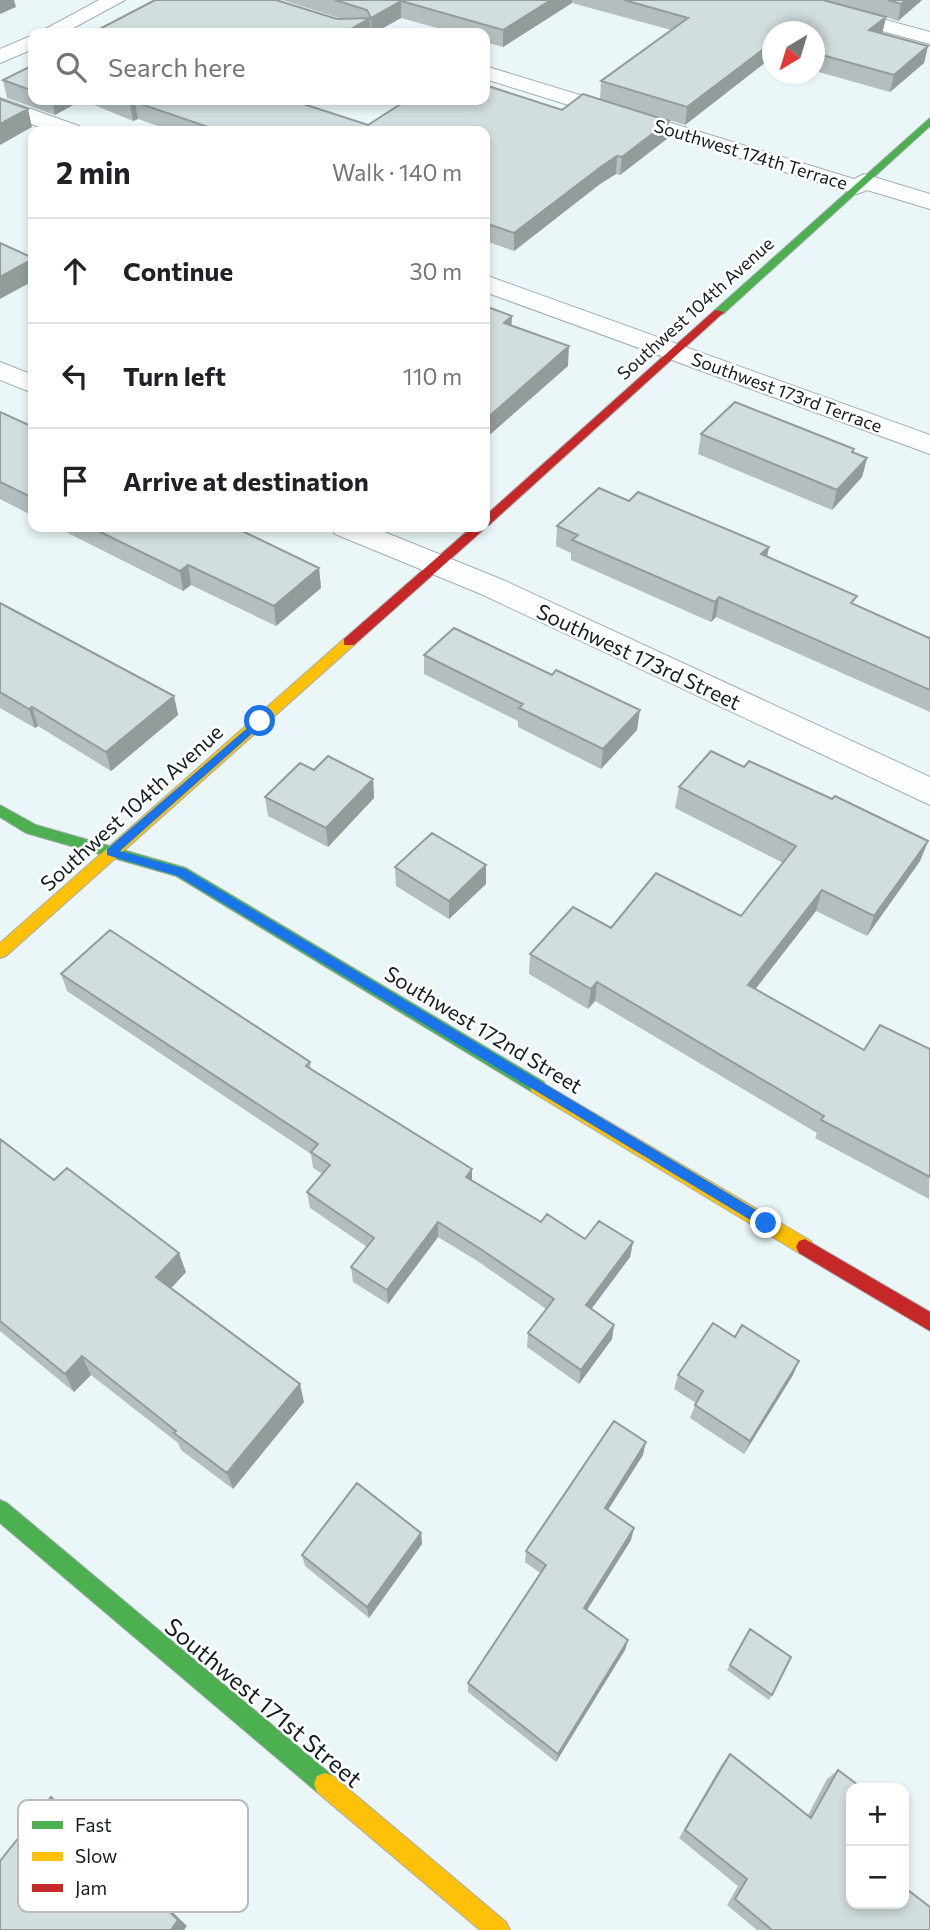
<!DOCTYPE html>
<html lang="en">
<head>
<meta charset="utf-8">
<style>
	:root { --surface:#fff; --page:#f2f2f2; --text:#202124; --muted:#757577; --line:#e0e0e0 }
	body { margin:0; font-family:Commissioner,sans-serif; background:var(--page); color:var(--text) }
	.controls { position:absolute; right:21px; bottom:21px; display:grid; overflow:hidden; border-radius:14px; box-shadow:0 4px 10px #0003 }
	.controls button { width:63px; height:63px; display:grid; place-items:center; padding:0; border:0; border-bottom:2px solid var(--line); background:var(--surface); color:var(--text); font:35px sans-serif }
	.compass { position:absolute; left:762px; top:21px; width:63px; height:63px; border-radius:50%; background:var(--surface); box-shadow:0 4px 10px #0003; rotate:218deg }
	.stop { position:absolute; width:21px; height:21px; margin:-16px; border:5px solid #1a73e8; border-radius:50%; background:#fff }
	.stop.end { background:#1a73e8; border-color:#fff; box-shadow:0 2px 7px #0008 }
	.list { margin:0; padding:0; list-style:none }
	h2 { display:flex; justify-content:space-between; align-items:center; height:91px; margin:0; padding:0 28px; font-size:30px }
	h2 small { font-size:23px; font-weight:400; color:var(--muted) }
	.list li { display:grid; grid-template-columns:46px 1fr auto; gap:21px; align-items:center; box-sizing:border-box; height:105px; padding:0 28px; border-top:2px solid var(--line) }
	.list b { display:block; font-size:26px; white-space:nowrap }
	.list em { font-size:23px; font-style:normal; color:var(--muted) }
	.icon { flex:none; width:38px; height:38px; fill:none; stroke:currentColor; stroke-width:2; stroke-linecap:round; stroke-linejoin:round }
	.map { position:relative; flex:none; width:930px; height:1930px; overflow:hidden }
	.search { position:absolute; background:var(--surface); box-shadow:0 4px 10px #0003; left:28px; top:28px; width:462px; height:77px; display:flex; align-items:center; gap:18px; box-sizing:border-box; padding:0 24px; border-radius:14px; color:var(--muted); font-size:26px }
	.panel { position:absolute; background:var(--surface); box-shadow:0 4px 10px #0003; left:28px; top:126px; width:462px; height:406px; border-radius:14px }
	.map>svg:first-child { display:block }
</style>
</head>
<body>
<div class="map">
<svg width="930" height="1930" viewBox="0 0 930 1930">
	<rect width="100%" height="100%" fill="#eaf6f7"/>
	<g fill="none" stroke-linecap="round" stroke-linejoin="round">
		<g stroke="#a4aeb0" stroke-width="2">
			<path id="street" d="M99,0H125L64,33H38Z
				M780,0H813L930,32V44L783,4Z
				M33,35V49L0,63V49Z
				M485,66L854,179L864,174L930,194V209L867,190L857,194L849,192L485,79Z
				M0,98L79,126L82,131H51L0,113Z
				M485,275L930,435V454L485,292Z
				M0,362L33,375V393L0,380Z
				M331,527H372L503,580L930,777V805L481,594L335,534Z"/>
		</g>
		<g stroke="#a4aeb0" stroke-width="2">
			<path id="fast" d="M930,118V126L723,314H715V310Z
				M0,805L36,825L186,868L544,1082L546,1087L544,1092L538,1094L532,1092L176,876L26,833L0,817Z
				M0,1500L7,1503L333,1776L336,1784L333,1792L325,1795L317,1792L0,1523Z"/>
		</g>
		<g stroke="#a4aeb0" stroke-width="2">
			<path id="slow" d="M349,638L354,639V645L6,956L0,958V943L344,639Z
				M538,1080L811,1241L814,1247L811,1253L805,1255L799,1253L532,1092L530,1087L532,1082Z
				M325,1773L333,1776L506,1922L510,1930H480L317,1792L314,1784L317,1776Z"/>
		</g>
		<g stroke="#a4aeb0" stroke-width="2">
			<path id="jam" d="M715,310L724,312L489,525L485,526V516Z
				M485,526V527L483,530L354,645H344V639L472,527Z
				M805,1239L930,1312V1331L799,1253L796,1247L799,1241Z"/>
		</g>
		<use href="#street" fill="#fcfefe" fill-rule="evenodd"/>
		<use href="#fast" fill="#4caf50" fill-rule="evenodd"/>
		<use href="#slow" fill="#ffc107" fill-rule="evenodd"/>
		<use href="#jam" fill="#c62828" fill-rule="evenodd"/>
	</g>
	<path fill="#b5bebf" d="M282,0H922L898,21L886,17L882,34L928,46L924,63L890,92L815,71V32H773V59L771,58L685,125L600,99L601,81L671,30L572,3L503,47L485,42V33H455L401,18L374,33H92L342,19Z
		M33,65V100H290L368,125L562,110L669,121L668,138L620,175L616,174L600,184L514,251L485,241V131H172L138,119L133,121L82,100L55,115L7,98L3,80Z
		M0,412L33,427V516L0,499Z
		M701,434L853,452L867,458L862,477L832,510L698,454Z
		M629,501L769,547L767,557L855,605L929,638L930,637V712L716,617L711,622L571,560V553L556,546L557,526Z
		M56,527H234L319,568L321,588L276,626L191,585L183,591Z
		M0,603L174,696L178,715L111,771L38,726L35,728L0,708Z
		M424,655L637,730L601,769L518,727V721L424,674Z
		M744,767L832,799L928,841L920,861L867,936L816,911L755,989L864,1050L930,1049L929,1199L815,1138L817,1133L595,1001L588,1009L529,974L530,954L611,928L741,916L783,863L675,808L679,787Z
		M314,770L373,779L374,798L328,847L268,816L265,797Z
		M395,867L486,884L449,919L396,886Z
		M61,974L310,1062L311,1069L472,1169V1181L541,1222L585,1239L633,1242L630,1257L591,1309L614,1325L612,1339L579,1384L527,1347L528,1333L546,1309L479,1262L438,1237L388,1304L353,1282L351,1267L367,1247L310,1208L307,1192L323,1174L313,1168L311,1154L67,991Z
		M0,1139L54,1180L186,1272L171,1288L304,1402L233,1489L181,1450L178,1443L91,1375L74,1392L0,1331Z
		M678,1375H793L744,1454L690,1418L696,1403L674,1389Z
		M643,1455L608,1510L631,1540L587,1610L628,1640L625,1650L556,1762L468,1692V1683L540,1573L525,1562L526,1551Z
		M421,1533L422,1544L369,1618L305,1566L302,1555Z
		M750,1629L772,1695L769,1700L727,1670Z
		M730,1754L808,1815L827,1779L838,1770L851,1904L930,1930H757L727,1905L738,1886L679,1838L722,1764Z"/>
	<path fill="#939b9b" d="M0,0H14L16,7L0,14Z
		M551,0H572V3L503,47V30Z
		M906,0H922L898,21L901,4Z
		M401,1V18L374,33H372L371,18Z
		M886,17L882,34L869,30Z
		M370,18L371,33H344Z
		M773,42L771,58L685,125L687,107Z
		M928,46L924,63L890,92L894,75Z
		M52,100H82L55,115Z
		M135,102L138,119L133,121L130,104Z
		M28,109L32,127L0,145V124Z
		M669,121L668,138L620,175L622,157Z
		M617,156L616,174L600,184L514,251V233L602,166Z
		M33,259V281L0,299V277Z
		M512,316L511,335L504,323Z
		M569,346L568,366L485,439V420Z
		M867,458L862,477L832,510L837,490Z
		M769,547L765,566L761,554Z
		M188,565L191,585L183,591L180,571Z
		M319,568L321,588L276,626L274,606Z
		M719,597L716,617L711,622L715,602Z
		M174,696L178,715L111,771L106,752Z
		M32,707L38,726L35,728L29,709Z
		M640,710L637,730L601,769L603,749Z
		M373,779L374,798L328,847L326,828Z
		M928,841L920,861L867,936L874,916Z
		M486,865V884L449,919V901Z
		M822,890L816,911L743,1005L748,985Z
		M597,982L595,1001L588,1009L591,989Z
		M472,1169V1185L466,1177Z
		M438,1222V1237L388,1304L387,1290Z
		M633,1242L630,1257L584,1319L586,1305Z
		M179,1253L186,1272L163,1297L156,1277Z
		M614,1325L612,1339L579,1384L581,1370Z
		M82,1356L91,1375L74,1392L65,1374Z
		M799,1361L793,1375L744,1454L750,1441Z
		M300,1384L304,1402L233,1489L227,1473Z
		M646,1442L643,1455L602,1519L605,1508Z
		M634,1528L631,1540L582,1618L584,1608Z
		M421,1533L422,1544L369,1618L367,1607Z
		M628,1640L625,1650L556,1762L558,1754Z
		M51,1797L64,1807L187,1926L184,1930H171Z"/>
	<path fill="#d2ddde" stroke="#939b9b" stroke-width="2" d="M155,0H276L337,19L370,18L344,33H92Z
		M335,0H551L503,30L401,1L371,18L367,10Z
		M624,0H823L886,17L869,30L928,46L894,75L815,53V32H773V42L687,107L601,81L688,18Z
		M888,0H906L901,4Z
		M33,65V91L3,80Z
		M485,85L562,110L583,94L669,121L622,157L617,156L602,166L514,233L485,223V131H220L135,102L130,104L120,100H291L368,125L407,100H485Z
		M0,99L28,109L0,124Z
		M0,243L33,258V259L0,277Z
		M485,306L512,316L504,323L569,346L485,420Z
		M735,402L854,449L852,452L867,458L837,490L701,434Z
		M0,412L33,427V498L0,482Z
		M599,488L629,501L638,492L769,547L761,554L857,596L851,603L929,638L930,637V690L719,597L715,602L572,540L578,535L557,526Z
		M90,527H234L319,568L274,606L188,565L180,571Z
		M0,603L174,696L106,752L32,707L29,709L0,692Z
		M454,628L552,675L556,670L640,710L603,749L519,708L523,704L424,655Z
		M711,751L744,767L749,761L832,799L835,796L928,841L874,916L822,890L748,985L864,1050L880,1025L930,1049V1177L821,1120L824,1116L597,982L591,989L530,954L573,907L611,928L656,873L741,916L796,846L679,787Z
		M328,756L373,779L326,828L265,797L300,763L314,770Z
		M432,833L486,865L449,901L395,867Z
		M110,930L310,1062L306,1066L472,1169L466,1177L541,1222L547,1214L585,1239L599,1221L633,1242L586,1305L614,1325L581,1370L528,1333L554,1299L479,1248L438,1222L387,1290L351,1267L374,1238L307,1192L330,1165L311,1152L318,1144L61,974Z
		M0,1139L54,1180L67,1168L179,1253L156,1277L300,1384L227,1473L174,1433L176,1431L82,1356L65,1374L0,1321Z
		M713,1323L735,1337L742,1325L799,1361L750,1441L695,1405L703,1391L678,1375Z
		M614,1421L646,1442L605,1508L634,1528L584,1608L628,1640L558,1754L468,1683L546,1565L526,1551Z
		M357,1483L421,1533L367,1607L302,1555Z
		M750,1629L791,1657L772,1695L730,1665Z
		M730,1754L811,1818L838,1770L862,1788H851V1904H904V1887L930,1907V1930H772L735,1899L747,1879L685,1830Z
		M51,1797L178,1920L171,1930H0V1861Z"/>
	<path fill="#1a73e8" d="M260,717L265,721L264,723L120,851L185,869L771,1219V1227H762L178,876L107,855V849Z"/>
	<g text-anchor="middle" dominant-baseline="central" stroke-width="5" stroke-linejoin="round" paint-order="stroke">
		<g font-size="18" fill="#141e20" stroke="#fff">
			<text transform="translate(751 154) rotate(17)">Southwest 174th Terrace</text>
			<text transform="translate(695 308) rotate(-42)">Southwest 104th Avenue</text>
			<text transform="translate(787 392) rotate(20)">Southwest 173rd Terrace</text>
		</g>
		<g font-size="21" fill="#141e20" stroke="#fff">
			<text transform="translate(639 656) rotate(25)">Southwest 173rd Street</text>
			<text transform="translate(131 807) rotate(-42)">Southwest 104th Avenue</text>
			<text transform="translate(484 1029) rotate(31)">Southwest 172nd Street</text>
		</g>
		<g font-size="24" fill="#141e20" stroke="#fff">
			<text transform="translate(264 1702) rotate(40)">Southwest 171st Street</text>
		</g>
	</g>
	<rect x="18" y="1800" width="230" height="112" rx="10" fill="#fff" stroke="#b8bcbc" stroke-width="2"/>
	<rect x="32" y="1821" width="31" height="8" fill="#4caf50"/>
	<rect x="32" y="1852" width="31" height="9" fill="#ffc107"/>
	<rect x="32" y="1884" width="31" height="8" fill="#c62828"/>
	<g font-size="19" fill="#141e20">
		<text x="75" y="1832">Fast</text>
		<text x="75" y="1863">Slow</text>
		<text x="75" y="1895">Jam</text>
	</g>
</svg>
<div class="controls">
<button>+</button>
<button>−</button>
</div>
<svg class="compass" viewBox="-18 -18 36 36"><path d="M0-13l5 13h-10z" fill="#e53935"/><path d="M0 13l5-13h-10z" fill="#757577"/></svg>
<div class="stop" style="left:260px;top:721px"></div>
<div class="stop end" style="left:766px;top:1223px"></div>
<div class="search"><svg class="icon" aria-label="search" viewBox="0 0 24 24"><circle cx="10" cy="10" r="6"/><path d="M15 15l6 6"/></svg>Search here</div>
<section class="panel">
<h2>2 min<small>Walk · 140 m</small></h2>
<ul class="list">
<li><svg class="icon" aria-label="ahead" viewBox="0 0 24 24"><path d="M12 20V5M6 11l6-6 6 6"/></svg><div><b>Continue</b></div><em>30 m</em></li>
<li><svg class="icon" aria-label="left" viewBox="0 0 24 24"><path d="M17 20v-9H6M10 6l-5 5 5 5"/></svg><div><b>Turn left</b></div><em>110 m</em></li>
<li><svg class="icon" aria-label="arrive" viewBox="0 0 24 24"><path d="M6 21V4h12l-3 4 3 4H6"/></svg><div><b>Arrive at destination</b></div></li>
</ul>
</section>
</div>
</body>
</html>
